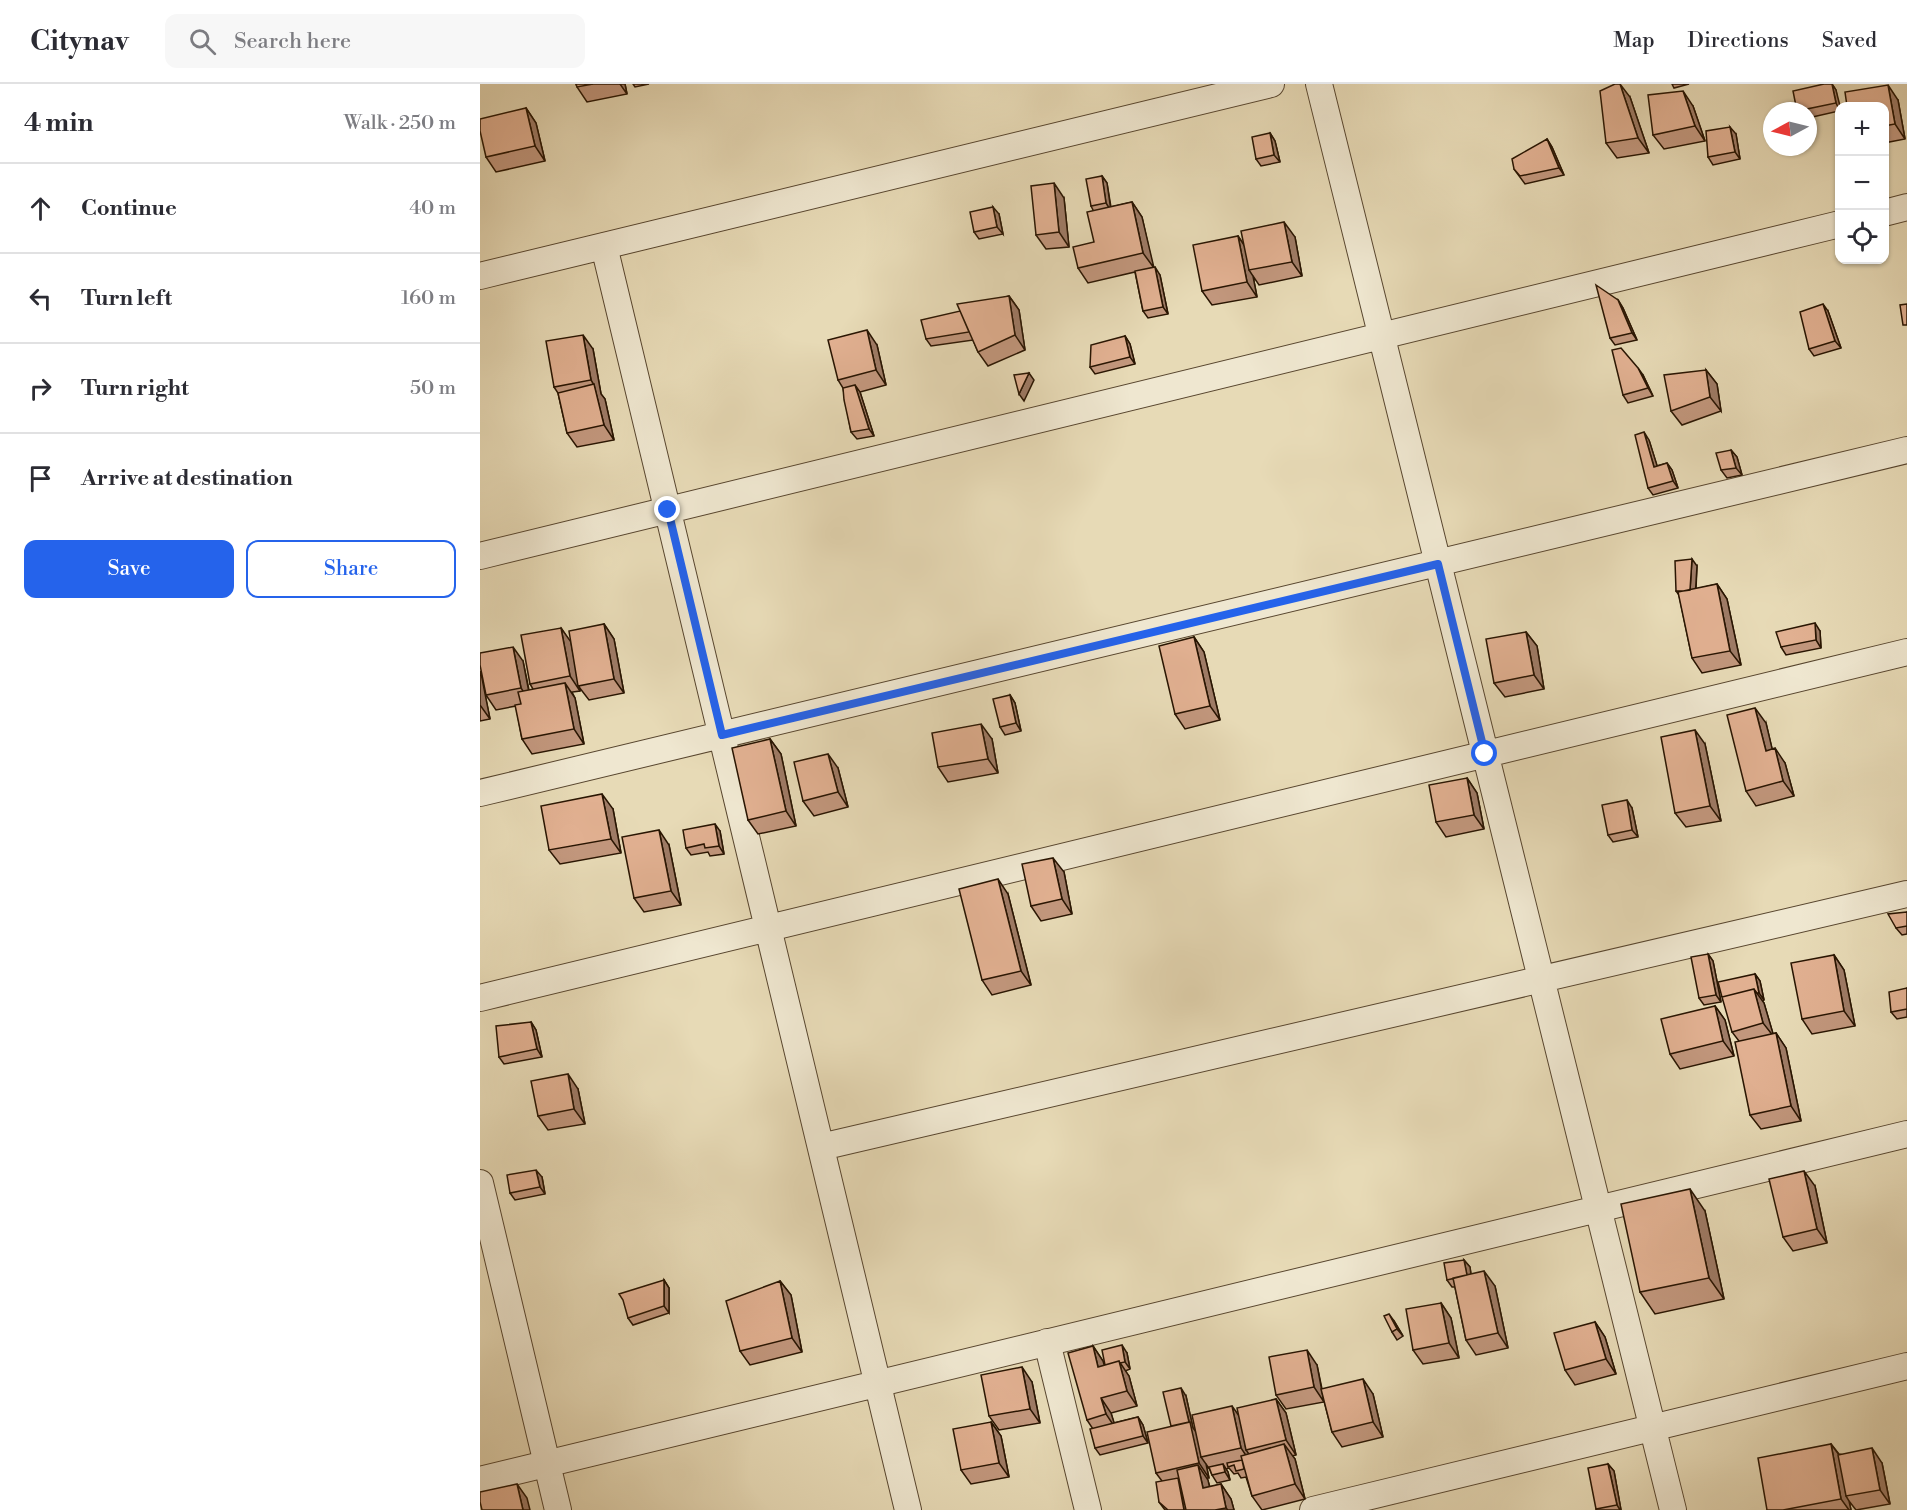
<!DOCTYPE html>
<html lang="en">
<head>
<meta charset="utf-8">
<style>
	:root { --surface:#fff; --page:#f7f7f7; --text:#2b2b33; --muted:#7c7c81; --line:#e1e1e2; --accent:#2563eb }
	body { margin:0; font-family:"Libre Bodoni",serif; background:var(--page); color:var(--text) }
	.controls { position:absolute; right:18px; top:18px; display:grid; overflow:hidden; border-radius:12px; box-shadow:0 2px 4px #0004 }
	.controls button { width:54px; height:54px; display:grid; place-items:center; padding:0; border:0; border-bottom:2px solid var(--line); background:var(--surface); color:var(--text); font:30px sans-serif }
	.compass { position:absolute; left:1283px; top:18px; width:54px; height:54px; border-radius:50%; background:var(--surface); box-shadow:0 2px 4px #0004; rotate:263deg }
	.stop { position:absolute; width:18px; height:18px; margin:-14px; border:4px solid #2563eb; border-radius:50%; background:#fff }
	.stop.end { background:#2563eb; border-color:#fff; box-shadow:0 2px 6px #0008 }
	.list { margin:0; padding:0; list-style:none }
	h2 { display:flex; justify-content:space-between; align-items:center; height:78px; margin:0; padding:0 24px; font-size:26px }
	h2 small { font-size:20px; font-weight:400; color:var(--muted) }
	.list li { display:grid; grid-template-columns:39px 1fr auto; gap:18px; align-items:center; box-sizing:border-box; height:90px; padding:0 24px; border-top:2px solid var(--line) }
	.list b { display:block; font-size:22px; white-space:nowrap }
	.list em { font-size:20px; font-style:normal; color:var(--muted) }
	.actions { display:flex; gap:12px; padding:18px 24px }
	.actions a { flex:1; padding:14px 0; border:2px solid var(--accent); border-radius:12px; text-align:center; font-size:21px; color:var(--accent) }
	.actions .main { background:var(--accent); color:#fff }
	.icon { flex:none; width:33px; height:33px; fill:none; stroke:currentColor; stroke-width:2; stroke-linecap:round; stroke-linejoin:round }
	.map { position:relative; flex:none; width:1427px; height:1426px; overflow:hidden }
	header { display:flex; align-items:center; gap:36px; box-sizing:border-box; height:84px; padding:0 30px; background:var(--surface); border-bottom:2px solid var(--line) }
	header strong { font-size:28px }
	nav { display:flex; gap:33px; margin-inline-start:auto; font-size:21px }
	.search { width:420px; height:54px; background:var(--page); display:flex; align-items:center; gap:15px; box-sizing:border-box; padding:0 21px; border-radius:12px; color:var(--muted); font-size:22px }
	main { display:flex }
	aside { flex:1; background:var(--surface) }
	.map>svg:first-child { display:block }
</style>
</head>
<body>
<header>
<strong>Citynav</strong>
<div class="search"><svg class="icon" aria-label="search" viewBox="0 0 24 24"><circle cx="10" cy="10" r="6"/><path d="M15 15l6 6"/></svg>Search here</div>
<nav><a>Map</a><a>Directions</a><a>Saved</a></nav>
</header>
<main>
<aside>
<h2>4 min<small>Walk · 250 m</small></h2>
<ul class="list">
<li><svg class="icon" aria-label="ahead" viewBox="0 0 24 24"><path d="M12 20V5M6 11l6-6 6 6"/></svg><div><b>Continue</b></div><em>40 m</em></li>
<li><svg class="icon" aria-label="left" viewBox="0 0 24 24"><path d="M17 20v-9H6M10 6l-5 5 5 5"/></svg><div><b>Turn left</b></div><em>160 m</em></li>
<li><svg class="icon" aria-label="right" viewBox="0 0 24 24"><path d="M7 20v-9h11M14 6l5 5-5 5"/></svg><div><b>Turn right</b></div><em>50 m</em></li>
<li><svg class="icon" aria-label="arrive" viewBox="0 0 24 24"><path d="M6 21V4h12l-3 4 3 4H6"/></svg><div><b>Arrive at destination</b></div></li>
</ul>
<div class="actions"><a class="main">Save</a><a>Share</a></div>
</aside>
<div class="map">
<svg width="1427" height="1426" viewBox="0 0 1427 1426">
	<rect width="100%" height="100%" fill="#e7dab6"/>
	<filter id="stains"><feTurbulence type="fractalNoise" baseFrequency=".00333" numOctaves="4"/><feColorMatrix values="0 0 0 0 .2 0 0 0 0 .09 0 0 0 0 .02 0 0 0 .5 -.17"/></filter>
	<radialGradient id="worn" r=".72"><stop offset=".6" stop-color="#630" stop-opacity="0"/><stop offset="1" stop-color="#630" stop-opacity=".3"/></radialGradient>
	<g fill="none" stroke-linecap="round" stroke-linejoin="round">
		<g stroke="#58462f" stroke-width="28">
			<path id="minor" d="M839,0L1193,1426
				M1404,129L1427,123
				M124,162L428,1426
				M0,192L791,0
				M0,472L1360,140
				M0,709L1427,366
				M0,914L1427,568
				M341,1063L1427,810
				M0,1099L78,1426
				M567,1258L608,1426
				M0,1396L1427,1050
				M833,1426L1427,1282"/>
		</g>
		<use href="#minor" stroke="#efe7d0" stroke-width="26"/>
	</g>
	<path fill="#c2977d" stroke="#291502" stroke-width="1.5" d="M96,0H145L147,10L107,18L97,3Z
		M153,0H169L155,3Z
		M1192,0H1209L1194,4Z
		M1344,0H1352L1356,6L1359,27L1328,34V27H1317Z
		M1150,13L1169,69L1137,74L1126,59Z
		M1418,16L1425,55L1404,59V22Z
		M1213,22L1225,57L1184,65L1173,51Z
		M46,24L56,39L65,77L16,88L6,73Z
		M790,49L795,57L800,78L781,82L776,75Z
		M1256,50L1260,75L1233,81L1228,73Z
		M1067,55L1072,63L1084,91L1045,100L1034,85Z
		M622,92L627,99L631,123L652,118L662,133L673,183L680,191L688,230L668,234L663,227L655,188L608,199L598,184L614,158L613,126L611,122Z
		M584,114L589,163L566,165L556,151Z
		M519,130L523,150L499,155L494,148Z
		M758,152L764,161L815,153L822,192L779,201L773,192L777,213L732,221L722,207Z
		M529,212L539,226L545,266L508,282L498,268L493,256L451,262L446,255L480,227Z
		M1138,216L1143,224L1157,256L1135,261L1130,254Z
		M1348,227L1361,264L1334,272L1329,265Z
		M645,252L650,260L655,280L615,290L610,283Z
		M397,261L406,301L380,308L394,352L377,355L371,348L363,304L358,296Z
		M113,265L121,310L125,315L134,356L97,363L87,349L78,309L74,303Z
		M1226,286L1237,300L1241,327L1202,341L1191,327Z
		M1163,291L1173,312L1148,319L1143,311Z
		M1169,356L1177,382L1187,379L1192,386L1198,404L1173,411L1168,404Z
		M1251,366L1257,373L1262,391L1247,394L1241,386Z
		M1217,482L1216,505L1237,500L1247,515L1261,581L1222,589L1212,574L1199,511L1196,507Z
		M124,540L134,555L144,609L109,616L99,603L100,607L92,608L95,614L104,660L52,670L42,655L36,622L16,626L6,611L43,577L49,606L53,605L50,600L81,544L90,558Z
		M1340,547L1341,564L1306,571L1301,563Z
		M1046,548L1057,562L1064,605L1025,613L1014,599Z
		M714,553L724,568L740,636L705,645L695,630Z
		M0,587L10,635L0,637Z
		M530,611L535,619L541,647L525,651L520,643Z
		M1286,639L1292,665L1305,679L1314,712L1276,722L1266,707Z
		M290,655L301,670L316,742L278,750L268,736Z
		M512,655L518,689L468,698L458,683Z
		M1225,660L1241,737L1206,743L1195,729Z
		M358,684L368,723L334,732L323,717Z
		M987,694L997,709L1004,745L966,753L956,738Z
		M1152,724L1158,753L1133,758L1128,751Z
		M133,725L141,769L80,780L69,766Z
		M240,747L244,770L230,772L228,768L211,771L206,764Z
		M189,761L201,821L164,828L154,814Z
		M584,788L592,830L561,837L551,822Z
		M528,810L551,901L512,911L502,896Z
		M1427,828V850L1422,851L1416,844Z
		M1228,870L1233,877L1241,918L1224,921L1219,914Z
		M1354,871L1364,886L1375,942L1332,950L1322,935Z
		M1275,890L1280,897L1284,916L1282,917L1284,919L1293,950L1296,949L1306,964L1321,1037L1281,1045L1270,1031L1259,957L1252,948Z
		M1427,904V933L1417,935L1411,928Z
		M1235,922L1245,936L1254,972L1200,985L1190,970Z
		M51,938L56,946L62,973L24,980L19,973Z
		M98,1005L105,1040L68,1046L58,1032Z
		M62,1093L65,1110L35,1116L30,1109Z
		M1335,1102L1347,1159L1313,1167L1303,1153Z
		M1225,1127L1244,1215L1175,1230L1160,1208Z
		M984,1176L990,1183L991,1190L1015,1202L1028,1264L996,1271L986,1256L975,1203H972L967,1196Z
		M184,1196L189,1204V1229L153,1241L148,1234Z
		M300,1197L311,1211L322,1268L270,1281L260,1267Z
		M961,1219L971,1234L979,1274L943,1280L933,1266Z
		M914,1237L923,1252L917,1256L912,1248Z
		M1115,1238L1125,1253L1136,1290L1095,1301L1085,1286Z
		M613,1262L623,1277L624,1281L647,1269L650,1285L645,1287L649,1292L657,1322L631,1329L634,1339L658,1333L663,1341L668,1359L620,1371L615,1364L613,1345L607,1336Z
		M837,1281L842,1305L893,1310L903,1353L862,1363L852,1348L842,1309L844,1318L806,1325L796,1311Z
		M552,1298L560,1339L519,1346L509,1332Z
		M706,1312L713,1344L715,1346L759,1332L796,1315L806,1329L816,1371L812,1372L815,1375L825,1415L782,1426L772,1412L766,1393L761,1394L758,1389L754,1390L749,1384L746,1385L748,1388L750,1396L737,1399L732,1391L730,1386L726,1380L729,1394H727L730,1403L741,1400L751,1415L754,1426H685L679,1418L682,1397L676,1389L691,1342Z
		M511,1338L521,1352L529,1393L491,1400L481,1386Z
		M1351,1360L1359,1370L1402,1379L1410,1420L1376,1426L1369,1417L1371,1426H1287Z
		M1128,1380L1134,1387L1141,1426H1117L1116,1425Z"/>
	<path fill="#9e7b66" stroke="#291502" stroke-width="1.5" d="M140,0H145L147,10Z
		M1140,0L1150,13L1169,69L1158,54Z
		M1352,0L1356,6L1360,22L1359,25L1356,19Z
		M1408,1L1418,16L1425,55L1415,40Z
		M1203,7L1213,22L1225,57L1215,42Z
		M46,24L56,39L65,77L55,62Z
		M1250,43L1256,50L1260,75L1255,68Z
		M790,49L795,57L800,78L794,71Z
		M1067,55L1072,63L1084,91L1079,84Z
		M622,92L627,99L631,127L626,119Z
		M574,99L584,114L589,163L579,148Z
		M652,118L662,133L674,184L663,169Z
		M513,123L519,130L523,150L517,143Z
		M804,138L815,153L822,192L812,178Z
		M758,152L768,167L769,186L773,192L777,213L767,198Z
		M675,183L680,191L688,230L683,223Z
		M529,212L539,226L545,266L535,251Z
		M1138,216L1143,224L1157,256L1152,249Z
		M1343,220L1348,227L1361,264L1355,257Z
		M387,246L397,261L406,301L396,286Z
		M103,251L113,265L121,310L125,315L134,356L124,341L114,301L111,296Z
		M645,252L650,260L655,280L650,273Z
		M1158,284L1163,291L1173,312L1168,304Z
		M1226,286L1237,300L1241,327L1230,313Z
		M549,289L554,296L544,317L539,310Z
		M375,301L380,308L394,352L389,345Z
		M1164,348L1169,356L1180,391L1174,383Z
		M1251,366L1257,373L1262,391L1256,384Z
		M1187,379L1192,386L1198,404L1193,397Z
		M1212,475L1217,482L1215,515L1210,507Z
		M1237,500L1247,515L1261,581L1250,567Z
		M1335,539L1340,547L1341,564L1336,556Z
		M124,540L134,555L144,609L134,595Z
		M81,544L91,558L100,607L90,592Z
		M1046,548L1057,562L1064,605L1054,591Z
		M714,553L724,568L740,636L730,622Z
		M33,563L43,577L51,619L41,604Z
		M0,587L1,589L10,635L0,621Z
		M85,599L95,614L104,660L94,645Z
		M530,611L535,619L541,647L536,639Z
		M1275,624L1286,639L1296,681L1286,667Z
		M501,640L512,655L518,689L508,675Z
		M1215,646L1225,660L1241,737L1230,722Z
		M290,655L301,670L316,742L306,727Z
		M1295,664L1305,679L1314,712L1303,697Z
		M348,670L358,684L368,723L358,708Z
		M987,694L997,709L1004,745L994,731Z
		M122,710L133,725L141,769L131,755Z
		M1147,716L1152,724L1158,753L1152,746Z
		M235,740L240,747L244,770L239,762Z
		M179,746L189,761L201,821L191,807Z
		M573,774L584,788L592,830L582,815Z
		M518,795L528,810L551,901L541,887Z
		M1228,870L1233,877L1241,918L1236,911Z
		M1354,871L1364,886L1375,942L1364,927Z
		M1275,890L1280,897L1284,916L1279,909Z
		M1274,905L1284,919L1294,953L1283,939Z
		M1235,922L1245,936L1254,972L1243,957Z
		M51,938L56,946L62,973L57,965Z
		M1296,949L1306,964L1321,1037L1311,1022Z
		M88,990L98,1005L105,1040L94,1025Z
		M56,1086L62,1093L65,1110L60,1103Z
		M1324,1087L1335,1102L1347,1159L1337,1145Z
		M1210,1105L1225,1127L1244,1215L1229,1194Z
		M984,1176L990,1183L992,1199L987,1192Z
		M1004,1187L1015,1202L1028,1264L1018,1249Z
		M184,1196L189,1204V1229L184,1222Z
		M300,1197L311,1211L322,1268L312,1254Z
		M961,1219L971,1234L979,1274L969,1259Z
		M909,1230L914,1237L923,1252L917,1245Z
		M1115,1238L1125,1253L1136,1290L1126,1275Z
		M642,1261L647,1269L650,1285L645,1278Z
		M613,1262L623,1277L629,1297L618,1283Z
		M827,1266L837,1281L844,1318L834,1303Z
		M639,1277L649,1292L657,1322L647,1307Z
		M542,1283L552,1298L560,1339L550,1325Z
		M883,1295L893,1310L903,1353L893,1338Z
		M701,1304L706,1312L713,1344L720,1353L721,1373L726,1380L729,1394L719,1379Z
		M621,1314L631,1329L636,1345L626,1330Z
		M796,1315L806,1329L816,1371L806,1356Z
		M752,1322L762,1336L766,1366L769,1370L771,1379L761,1364Z
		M658,1333L663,1341L668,1359L663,1352Z
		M511,1338L521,1352L529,1393L519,1379Z
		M804,1360L815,1375L825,1415L815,1400Z
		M1351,1360L1362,1375L1366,1412L1369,1417L1371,1426H1369L1361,1415Z
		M1392,1364L1402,1379L1410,1420L1400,1406Z
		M743,1380L748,1388L750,1396L745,1388Z
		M1128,1380L1134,1387L1141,1426H1140L1137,1421Z
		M718,1381L728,1396L733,1419L723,1404Z
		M698,1394L703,1402L708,1426H704Z
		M37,1400L47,1414L50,1426H43Z
		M741,1400L751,1415L754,1426H748L746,1424Z"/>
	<path fill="#e1b091" stroke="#291502" stroke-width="1.5" d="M96,0H113L97,3Z
		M1135,0H1140L1158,54L1126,59L1120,7Z
		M1344,0H1352L1356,19L1317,27L1313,7Z
		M1408,1L1415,40L1404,42V22H1367L1365,8Z
		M1203,7L1215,42L1173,51L1168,11Z
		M46,24L55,62L6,73L0,47V35Z
		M1250,43L1255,68L1228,73L1226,47Z
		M790,49L794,71L776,75L772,53Z
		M1067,55L1079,84L1040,92L1034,85L1032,75Z
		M622,92L626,119L611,122L606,95Z
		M574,99L579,148L556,151L551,102Z
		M652,118L663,169L598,184L593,163L614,158L607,128Z
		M513,123L517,143L494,148L490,128Z
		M804,138L812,178L769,186L761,147Z
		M758,152L767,198L722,207L713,161Z
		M675,183L683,223L663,227L655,187Z
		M1116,201L1138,216L1152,249L1130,254Z
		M529,212L535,251L498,268L477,220Z
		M1343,220L1355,257L1329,265L1320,228Z
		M1427,220V241H1423L1420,221Z
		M480,227L489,248L446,255L441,236Z
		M387,246L396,286L358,296L348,256Z
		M103,251L111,296L74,303L66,257Z
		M645,252L650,273L610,283L611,261Z
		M1141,264L1158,284L1168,304L1143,311L1132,266Z
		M1226,286L1230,313L1191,327L1184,291Z
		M549,289L539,310L534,291Z
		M114,300L124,341L87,349L78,309Z
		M375,301L389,345L371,348L364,316L363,304Z
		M1164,348L1174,383L1187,379L1193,397L1168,404L1155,351Z
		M1251,366L1256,384L1241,386L1236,369Z
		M1212,475L1210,506L1203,507H1196L1195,477Z
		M1237,500L1250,567L1212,574L1198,508Z
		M1335,539L1336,556L1301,563L1296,548Z
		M124,540L134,595L98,602L89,547Z
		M81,544L90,592L50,600L41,551Z
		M1046,548L1054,591L1014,599L1006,555Z
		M714,553L730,622L695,630L679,562Z
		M33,563L41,604L6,611L0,581V569Z
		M85,599L94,645L42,655L35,621L41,620L38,608Z
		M530,611L536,639L520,643L513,615Z
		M1275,624L1286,667L1295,664L1303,697L1266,707L1247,631Z
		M501,640L508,675L458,683L452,649Z
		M1215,646L1230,722L1195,729L1181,653Z
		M290,655L306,727L268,736L252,664Z
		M348,670L358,708L323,717L314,678Z
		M987,694L994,731L956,738L949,701Z
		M122,710L131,755L69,766L61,722Z
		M1147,716L1152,746L1128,751L1122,721Z
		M235,740L239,762L225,764L224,760L206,764L203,746Z
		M179,746L191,807L154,814L142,753Z
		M573,774L582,815L551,822L542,780Z
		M518,795L541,887L502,896L479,805Z
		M1427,828V842L1416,844L1408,830Z
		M1228,870L1236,911L1219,914L1211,873Z
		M1354,871L1364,927L1322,935L1311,879Z
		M1275,890L1279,909H1277L1274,905L1242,913L1243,917L1238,898Z
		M1427,904V925L1411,928L1409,908Z
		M1274,905L1283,939L1252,948L1242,913Z
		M1235,922L1243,957L1190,970L1181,935Z
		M51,938L57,965L19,973L16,942Z
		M1296,949L1311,1022L1270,1031L1255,958Z
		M88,990L94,1025L58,1032L51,997Z
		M56,1086L60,1103L30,1109L27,1091Z
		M1324,1087L1337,1145L1303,1153L1289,1095Z
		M1210,1105L1229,1194L1160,1208L1141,1120Z
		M984,1176L987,1191L967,1196L964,1179Z
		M1004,1187L1018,1249L986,1256L973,1194Z
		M184,1196V1222L148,1234L143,1216L139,1210Z
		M300,1197L312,1254L260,1267L246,1217Z
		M961,1219L969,1259L933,1266L926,1225Z
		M909,1230L917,1245L912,1248L904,1232Z
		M1115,1238L1126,1275L1085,1286L1074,1249Z
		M642,1261L645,1278L640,1279L639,1277L625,1281L622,1266Z
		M613,1262L618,1283L639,1277L647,1307L621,1314L626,1330L607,1336L588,1269Z
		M827,1266L834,1303L796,1311L789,1273Z
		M542,1283L550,1325L509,1332L501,1291Z
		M883,1295L893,1338L852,1348L841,1305Z
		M701,1304L709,1338L691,1342L683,1308Z
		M796,1315L806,1356L766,1366L757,1324Z
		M752,1322L761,1364L721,1373L712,1331Z
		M658,1333L663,1352L615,1364L610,1345Z
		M511,1338L519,1379L481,1386L473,1345Z
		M710,1338L719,1379L676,1389L667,1348Z
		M804,1360L815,1400L772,1412L761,1372Z
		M1351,1360L1361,1415L1303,1426H1287L1278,1374Z
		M1392,1364L1400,1406L1366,1412L1358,1371Z
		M762,1376L764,1385L756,1387L754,1381L748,1383L747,1379Z
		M743,1380L745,1388L732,1391L729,1383Z
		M1128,1380L1137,1421L1116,1425L1108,1384Z
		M718,1381L723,1404L741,1400L746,1424L735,1426H706L697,1386Z
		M698,1394L704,1426H688L679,1418L676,1398Z
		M37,1400L43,1426H2L0,1418V1408Z"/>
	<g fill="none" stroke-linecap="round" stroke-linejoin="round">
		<path stroke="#2563eb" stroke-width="8" d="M188,426L242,651L958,480L1005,670"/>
	</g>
	<rect width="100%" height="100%" filter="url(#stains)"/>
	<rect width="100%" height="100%" fill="url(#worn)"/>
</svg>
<div class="controls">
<button>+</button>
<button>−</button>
<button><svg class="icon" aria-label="locate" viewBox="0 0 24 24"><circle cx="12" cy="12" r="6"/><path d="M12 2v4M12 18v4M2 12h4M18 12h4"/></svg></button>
</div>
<svg class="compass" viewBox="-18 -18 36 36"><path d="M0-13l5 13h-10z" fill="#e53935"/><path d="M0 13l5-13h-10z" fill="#7c7c81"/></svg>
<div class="stop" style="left:1005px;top:670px"></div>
<div class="stop end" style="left:188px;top:426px"></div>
</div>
</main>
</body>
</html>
